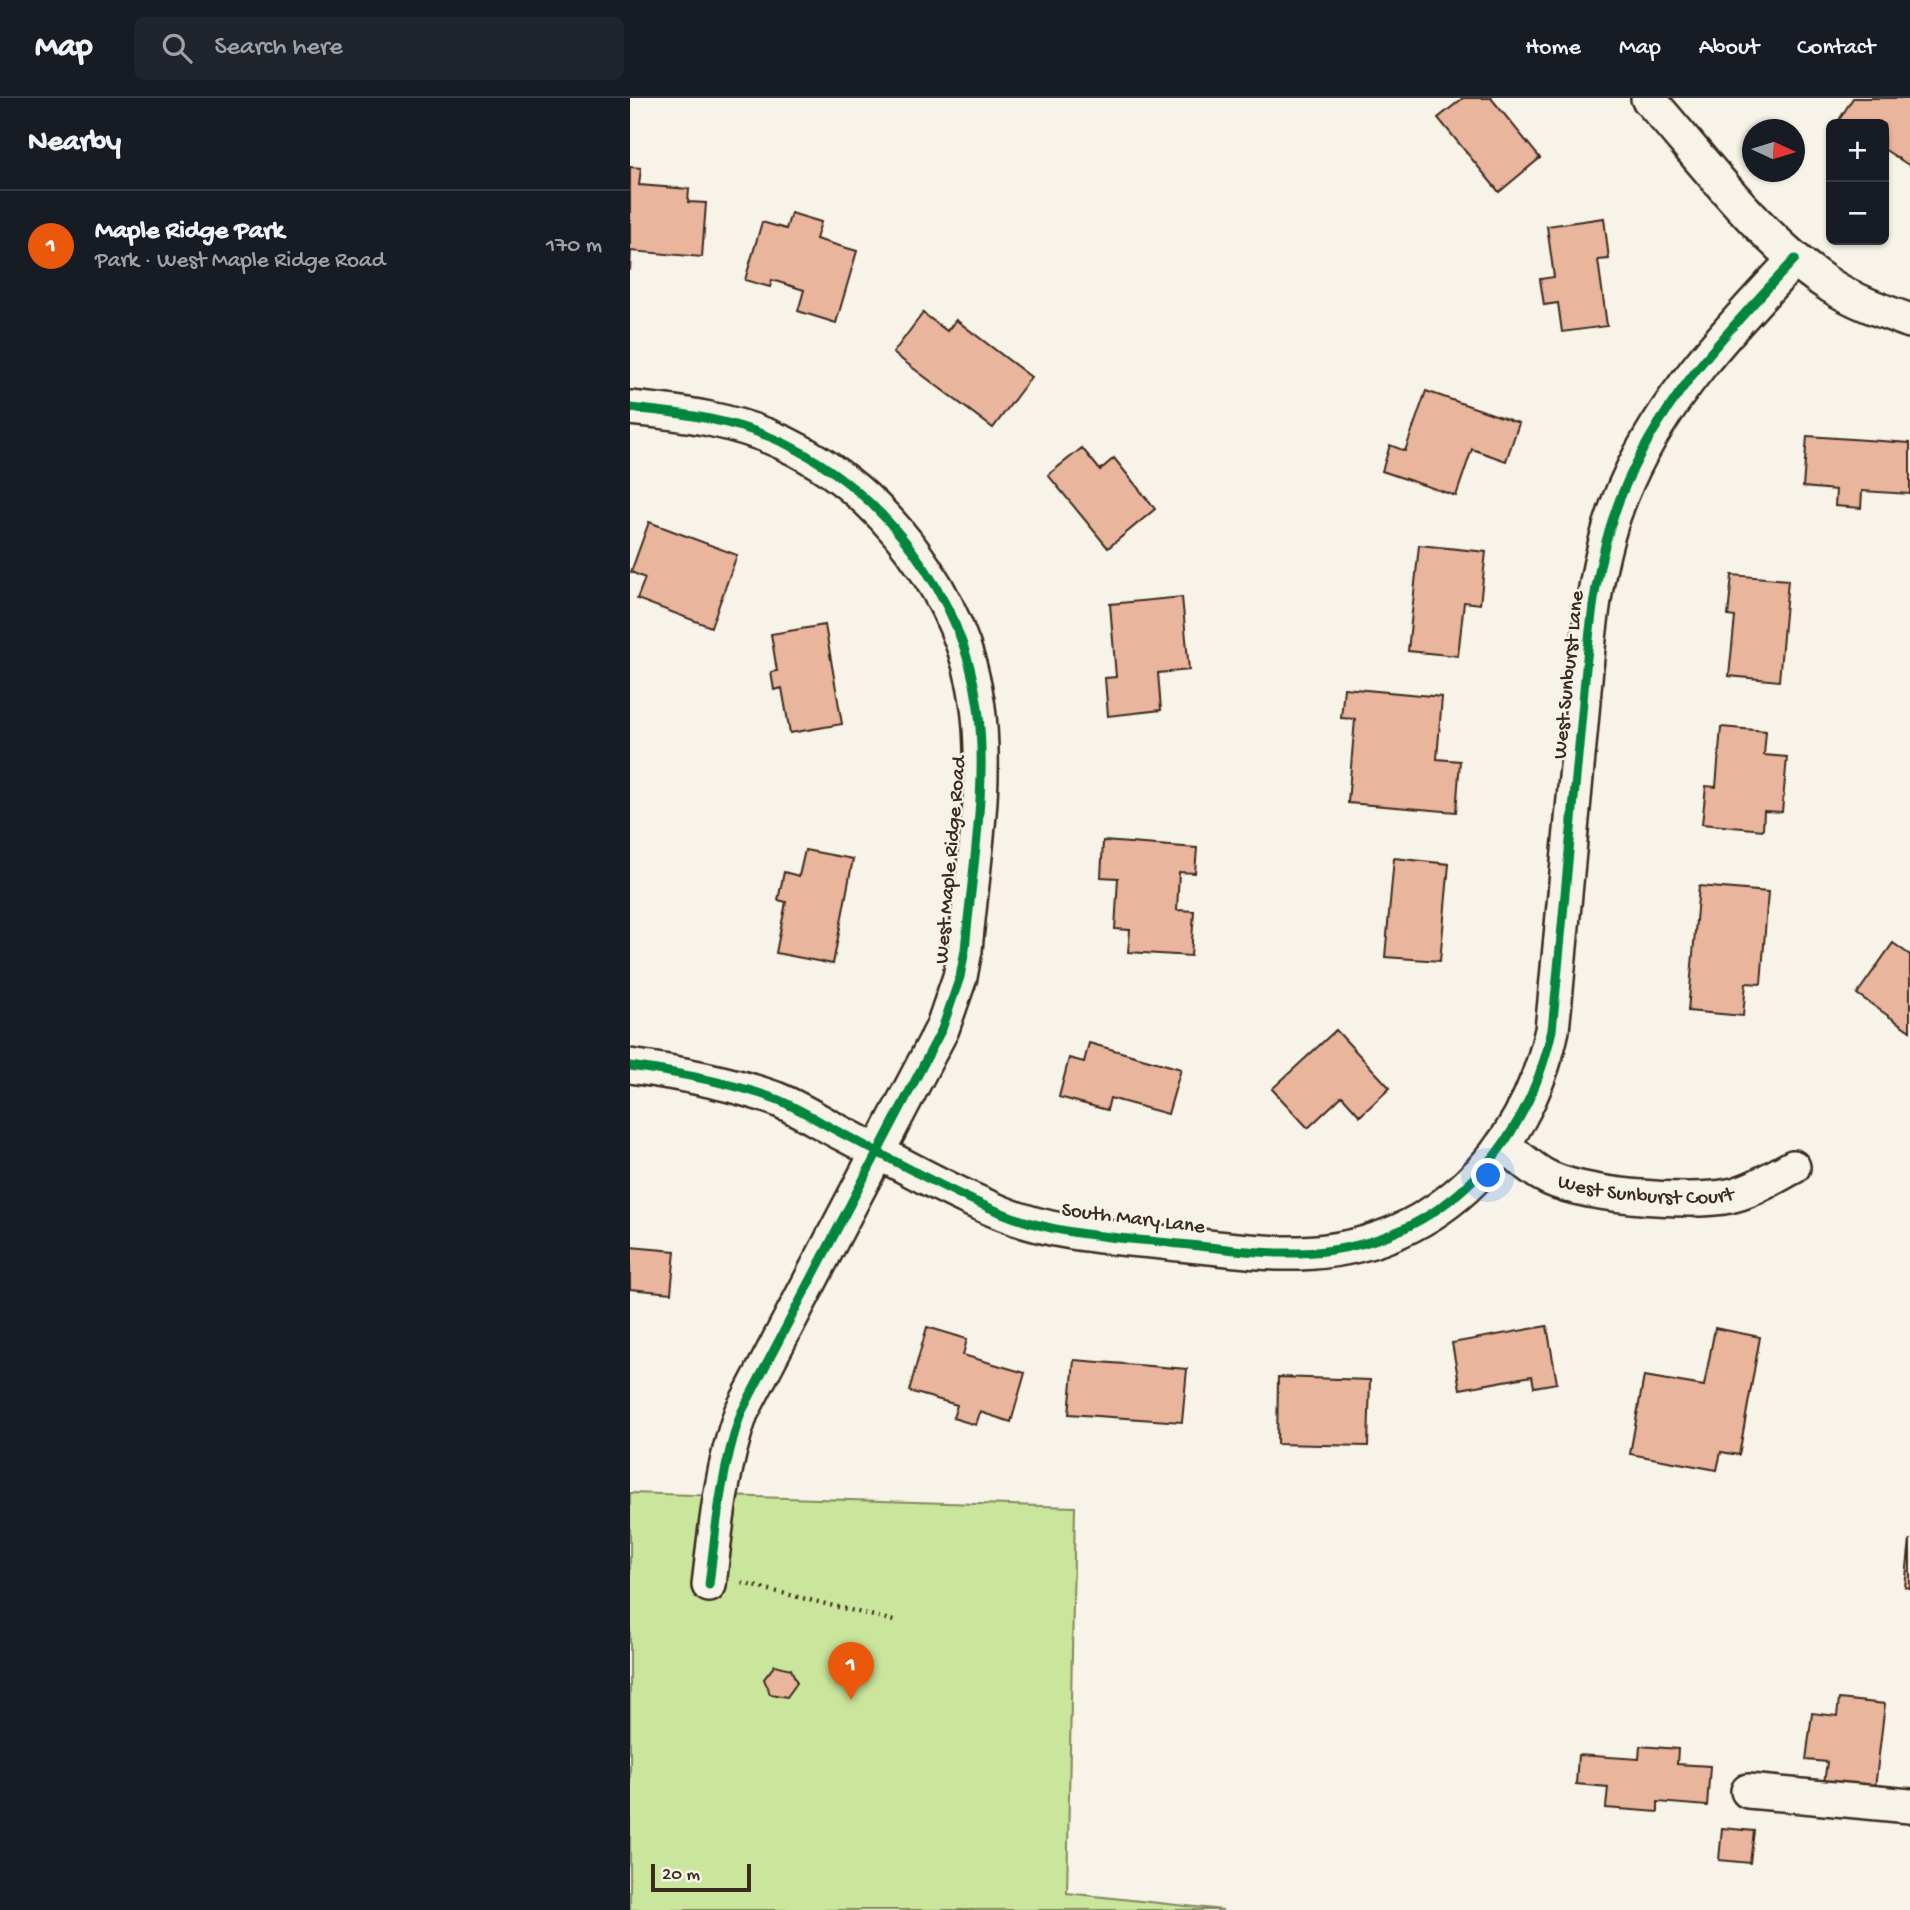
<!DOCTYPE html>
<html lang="en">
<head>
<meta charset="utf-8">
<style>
	:root { --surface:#171b24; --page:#20242c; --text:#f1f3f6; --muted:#9ea1a6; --line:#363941; --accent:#ea580c }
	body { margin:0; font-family:"Gochi Hand",sans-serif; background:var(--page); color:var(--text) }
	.controls { position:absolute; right:21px; top:21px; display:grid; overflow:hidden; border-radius:10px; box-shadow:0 2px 5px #0004 }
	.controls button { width:63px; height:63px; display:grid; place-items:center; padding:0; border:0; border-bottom:2px solid var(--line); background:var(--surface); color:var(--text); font:35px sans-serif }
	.compass { position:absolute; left:1112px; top:21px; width:63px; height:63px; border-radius:50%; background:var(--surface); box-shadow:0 2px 5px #0004; rotate:94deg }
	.scale { position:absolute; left:21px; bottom:18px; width:100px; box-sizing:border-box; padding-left:7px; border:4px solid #3b2a1e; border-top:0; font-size:19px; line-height:24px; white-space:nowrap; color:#3b2a1e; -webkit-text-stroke:5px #f7f3e8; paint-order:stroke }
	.you { position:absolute; left:859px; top:1078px; width:24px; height:24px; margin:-18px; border:5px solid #fff; border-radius:50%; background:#1a73e8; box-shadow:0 0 0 10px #1a73e833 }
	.badge { display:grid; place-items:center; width:46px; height:46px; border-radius:50%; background:var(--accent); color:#fff; font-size:23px; font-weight:700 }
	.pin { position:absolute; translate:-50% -58px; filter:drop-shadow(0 2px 4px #0008) }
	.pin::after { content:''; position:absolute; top:37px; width:24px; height:21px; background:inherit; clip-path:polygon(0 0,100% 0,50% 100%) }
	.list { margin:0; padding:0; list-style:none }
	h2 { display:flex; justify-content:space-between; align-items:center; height:91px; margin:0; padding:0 28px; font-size:30px }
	h2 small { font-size:23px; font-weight:400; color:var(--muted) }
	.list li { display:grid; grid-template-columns:46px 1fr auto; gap:21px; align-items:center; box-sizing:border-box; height:112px; padding:0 28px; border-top:2px solid var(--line) }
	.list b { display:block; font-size:26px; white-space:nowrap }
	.list p { margin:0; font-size:23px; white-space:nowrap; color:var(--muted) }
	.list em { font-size:23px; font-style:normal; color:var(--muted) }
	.icon { flex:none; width:38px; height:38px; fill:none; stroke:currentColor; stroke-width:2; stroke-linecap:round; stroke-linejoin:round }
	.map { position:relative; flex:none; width:1280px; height:1812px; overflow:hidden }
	header { display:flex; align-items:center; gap:42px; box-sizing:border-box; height:98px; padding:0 35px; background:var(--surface); border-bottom:2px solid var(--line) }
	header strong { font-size:33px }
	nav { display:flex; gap:38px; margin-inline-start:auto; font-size:24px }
	.search { width:490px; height:63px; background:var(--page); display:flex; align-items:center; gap:18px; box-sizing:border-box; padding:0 24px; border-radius:10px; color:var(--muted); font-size:26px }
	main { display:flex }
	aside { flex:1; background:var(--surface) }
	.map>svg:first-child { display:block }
</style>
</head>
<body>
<header>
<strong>Map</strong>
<div class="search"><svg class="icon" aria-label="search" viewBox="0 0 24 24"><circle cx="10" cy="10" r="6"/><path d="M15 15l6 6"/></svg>Search here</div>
<nav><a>Home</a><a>Map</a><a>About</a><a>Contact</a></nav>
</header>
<main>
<aside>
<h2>Nearby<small></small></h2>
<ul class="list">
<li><span class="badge">1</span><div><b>Maple Ridge Park</b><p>Park · West Maple Ridge Road</p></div><em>170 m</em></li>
</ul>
</aside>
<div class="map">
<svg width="1280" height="1812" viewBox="0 0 1280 1812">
	<rect width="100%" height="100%" fill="#f7f3e8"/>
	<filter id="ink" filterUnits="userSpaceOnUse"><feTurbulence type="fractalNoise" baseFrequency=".0143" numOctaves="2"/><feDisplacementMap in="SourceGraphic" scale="14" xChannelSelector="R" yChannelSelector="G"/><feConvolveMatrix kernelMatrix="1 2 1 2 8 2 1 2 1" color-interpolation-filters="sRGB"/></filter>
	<g filter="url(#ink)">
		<path fill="#cae69c" stroke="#82885d" stroke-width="2" d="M0,1395L445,1409L437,1795L593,1812H0Z"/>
		<path fill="#e9b59c" stroke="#3b2a1e" stroke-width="2" d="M833,0H861L910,60L869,94L808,20Z
			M1223,0H1280V68L1254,51V26H1215L1209,22Z
			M0,69L11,70L9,87L59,91L58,104L76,105L72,159L1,153L0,173Z
			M161,115L191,124L186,141L227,153L206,225L168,213L174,192L142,182L140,189L115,182L132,124L156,131Z
			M974,120L979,161L968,162L977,228L932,234L928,205L914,207L910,181L924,179L917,128Z
			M293,215L317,233L326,222L401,279L363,330L263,255Z
			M796,293L889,325L876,363L842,351L826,398L752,373L760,347L775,353Z
			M1177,338L1280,345V396L1232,393L1231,410L1205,408L1206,392L1173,389Z
			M452,350L470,372L484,360L525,411L478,450L418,377Z
			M19,424L107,457L81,529L7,501L15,480L1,474Z
			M789,447L856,454L850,506L834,504L828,558L778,553Z
			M1102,477L1158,482L1149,583L1099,578L1105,519L1098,518Z
			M552,499L559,572L528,575L531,612L478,618L475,580L486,579L480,506Z
			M195,527L212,626L160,635L152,590L144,592L141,574L147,573L141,536Z
			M714,590L812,599L807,661L830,663L826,714L718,705L725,621L711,620Z
			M1091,629L1136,633L1134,657L1157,659L1152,714L1134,713L1133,732L1072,726L1076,688L1086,689Z
			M473,743L567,750L565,775L549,774L547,812L564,813L561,858L498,854L500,832L485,831L488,780L471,779Z
			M175,752L223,761L203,866L146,855L156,804L148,802L154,774L169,778Z
			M764,760L819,766L810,863L755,859Z
			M1069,788L1138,794L1131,886L1116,885L1113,918L1058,913Z
			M1263,845L1280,857V933L1227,896Z
			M706,932L760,990L730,1018L712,998L678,1030L642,991Z
			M459,945L551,971L538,1016L480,1000L477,1012L429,999L439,960L454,964Z
			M0,1149L45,1153L41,1195L0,1191Z
			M917,1228L927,1285L904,1289L902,1278L830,1291L822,1245Z
			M297,1229L337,1241L333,1257L395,1275L381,1324L350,1314L346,1327L323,1320L327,1307L279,1293Z
			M1085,1230L1130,1239L1109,1357L1091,1354L1087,1372L1000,1356L1014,1278L1074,1288Z
			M444,1262L557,1271L552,1324L439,1316Z
			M648,1279L740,1282L738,1348L647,1346Z
			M1280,1441V1490L1275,1489Z
			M145,1567L161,1571L167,1585L157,1599L140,1596L134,1581Z
			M1209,1601L1255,1606L1245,1690L1194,1685L1197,1664L1176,1662L1182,1615L1207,1618Z
			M1010,1648L1048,1651L1047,1666L1080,1668L1077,1708L1028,1704V1714L976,1710L978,1689L946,1686L948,1657L1009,1661Z
			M1092,1730L1124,1733L1120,1765L1089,1762Z"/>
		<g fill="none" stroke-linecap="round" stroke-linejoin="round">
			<g stroke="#3b2a1e" stroke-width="38">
				<g id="minor">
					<path d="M1018,0C1072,61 1133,145 1201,188C1226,204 1253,213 1280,223"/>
					<path d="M0,310C53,315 105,322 154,345C254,393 333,498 348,609C358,688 342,772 335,852L330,879L312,931L111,1315C91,1372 86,1428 79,1487"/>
					<path d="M0,968C50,975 99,984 146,1001C169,1010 191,1025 213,1036C265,1063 318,1093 372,1115C425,1137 484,1139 540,1145C583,1149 626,1156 669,1155C802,1151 895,1058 922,932C932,834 941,736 950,637C958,553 961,462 997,384C1035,298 1102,228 1165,161"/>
					<path id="s1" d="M874,1048C887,1057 899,1069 913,1077C948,1098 1059,1106 1099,1098C1122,1093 1142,1080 1163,1069"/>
					<path d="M1118,1693L1280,1708"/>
				</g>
			</g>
			<path stroke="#3b2a1e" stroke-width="4.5" stroke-dasharray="2 5" stroke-linecap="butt" d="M112,1485L264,1523"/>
			<use href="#minor" stroke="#f7f3e8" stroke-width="33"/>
			<g stroke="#f7f3e8" stroke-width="13">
				<path id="cycleway" d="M0,310C53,315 105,322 154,345C254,393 333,498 348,609C358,688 342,772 335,852L330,879L312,931L111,1315C91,1372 86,1428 79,1487
					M0,968C50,975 99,984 146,1001C169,1010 191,1025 213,1036C265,1063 318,1093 372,1115C425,1137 484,1139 540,1145C583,1149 626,1156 669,1155C802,1151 895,1058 922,932C932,834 941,736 950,637C958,553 961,462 997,384C1035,298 1102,228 1165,161"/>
			</g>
			<use href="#cycleway" stroke="#00873e" stroke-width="9"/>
		</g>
	</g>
	<g text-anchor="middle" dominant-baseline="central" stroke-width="5" stroke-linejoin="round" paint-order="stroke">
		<g font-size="21" fill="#3b2a1e" stroke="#f7f3e8">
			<text transform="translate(940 577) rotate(-84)">West Sunburst Lane</text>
			<text transform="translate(322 762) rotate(-85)">West Maple Ridge Road</text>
			<text stroke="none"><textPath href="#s1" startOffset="154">West Sunburst Court</textPath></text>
			<text transform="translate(503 1122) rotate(7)">South Mary Lane</text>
		</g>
	</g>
</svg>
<div class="controls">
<button>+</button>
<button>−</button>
</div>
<svg class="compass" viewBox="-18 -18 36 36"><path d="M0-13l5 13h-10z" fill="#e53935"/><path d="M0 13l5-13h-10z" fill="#9ea1a6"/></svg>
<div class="scale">20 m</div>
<div class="you"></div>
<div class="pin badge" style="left:221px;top:1602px">1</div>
</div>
</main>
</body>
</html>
